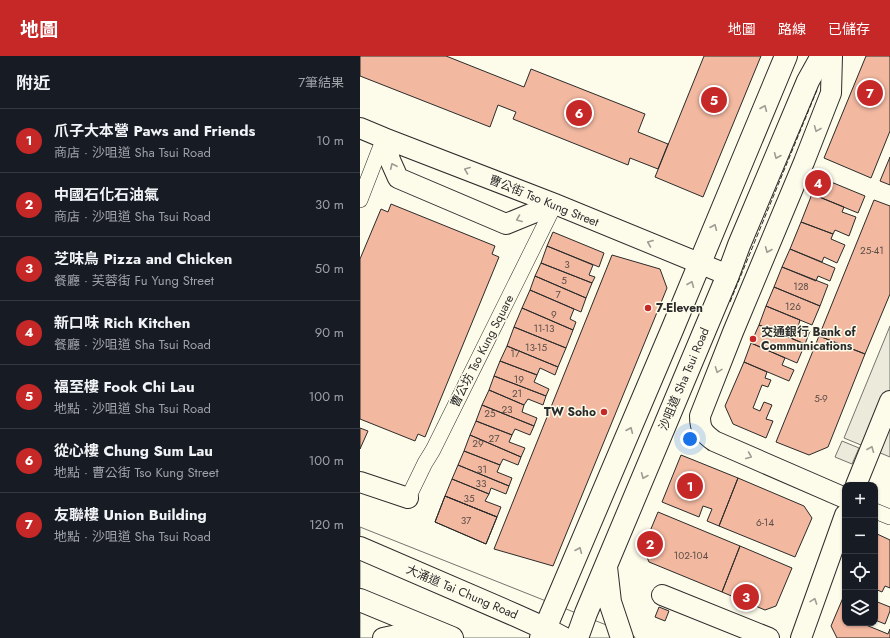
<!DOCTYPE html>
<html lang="zh-TW">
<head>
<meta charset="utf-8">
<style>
	:root { --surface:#171b24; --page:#242831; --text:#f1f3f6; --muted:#9ea1a6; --line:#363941; --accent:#c62828 }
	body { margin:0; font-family:Jost,"Noto Sans TC",sans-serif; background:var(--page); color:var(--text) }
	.controls { position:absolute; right:12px; bottom:12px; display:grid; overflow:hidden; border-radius:8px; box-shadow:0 1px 3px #0004 }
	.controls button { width:36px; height:36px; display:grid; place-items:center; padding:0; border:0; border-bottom:1px solid var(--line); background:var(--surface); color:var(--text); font:20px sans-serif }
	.you { position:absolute; left:330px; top:383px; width:14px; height:14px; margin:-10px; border:3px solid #fff; border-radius:50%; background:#1a73e8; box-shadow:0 0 0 6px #1a73e833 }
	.badge { display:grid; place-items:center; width:26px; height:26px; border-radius:50%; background:var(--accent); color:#fff; font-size:13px; font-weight:700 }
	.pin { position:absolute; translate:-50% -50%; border:2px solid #fff; box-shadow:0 1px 4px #0006 }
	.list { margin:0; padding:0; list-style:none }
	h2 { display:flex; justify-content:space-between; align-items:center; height:52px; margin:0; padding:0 16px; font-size:17px }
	h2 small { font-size:13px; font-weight:400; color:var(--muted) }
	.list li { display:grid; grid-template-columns:26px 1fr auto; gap:12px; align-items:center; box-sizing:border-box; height:64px; padding:0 16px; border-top:1px solid var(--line) }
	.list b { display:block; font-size:15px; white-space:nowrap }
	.list p { margin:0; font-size:13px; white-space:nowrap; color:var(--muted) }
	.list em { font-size:13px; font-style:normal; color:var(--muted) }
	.icon { flex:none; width:22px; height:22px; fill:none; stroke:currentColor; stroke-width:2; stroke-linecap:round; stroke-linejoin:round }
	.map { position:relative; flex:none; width:530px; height:582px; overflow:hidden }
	header { display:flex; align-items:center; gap:24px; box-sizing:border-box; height:56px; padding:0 20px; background:var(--accent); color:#fff }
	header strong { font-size:19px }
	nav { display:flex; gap:22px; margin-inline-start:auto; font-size:14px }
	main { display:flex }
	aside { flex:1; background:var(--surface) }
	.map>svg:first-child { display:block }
</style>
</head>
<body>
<header>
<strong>地圖</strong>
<nav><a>地圖</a><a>路線</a><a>已儲存</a></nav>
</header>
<main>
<aside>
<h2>附近<small>7筆結果</small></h2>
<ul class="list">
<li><span class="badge">1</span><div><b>爪子大本營 Paws and Friends</b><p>商店 · 沙咀道 Sha Tsui Road</p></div><em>10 m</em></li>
<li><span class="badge">2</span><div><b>中國石化石油氣</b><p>商店 · 沙咀道 Sha Tsui Road</p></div><em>30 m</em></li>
<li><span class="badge">3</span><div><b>芝味鳥 Pizza and Chicken</b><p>餐廳 · 芙蓉街 Fu Yung Street</p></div><em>50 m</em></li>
<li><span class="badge">4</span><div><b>新口味 Rich Kitchen</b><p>餐廳 · 沙咀道 Sha Tsui Road</p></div><em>90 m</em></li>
<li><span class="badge">5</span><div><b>福至樓 Fook Chi Lau</b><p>地點 · 沙咀道 Sha Tsui Road</p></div><em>100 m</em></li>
<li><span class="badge">6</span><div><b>從心樓 Chung Sum Lau</b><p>地點 · 曹公街 Tso Kung Street</p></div><em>100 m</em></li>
<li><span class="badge">7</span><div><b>友聯樓 Union Building</b><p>地點 · 沙咀道 Sha Tsui Road</p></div><em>120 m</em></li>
</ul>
</aside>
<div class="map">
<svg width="530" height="582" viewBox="0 0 530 582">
	<rect width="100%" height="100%" fill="#fdfbea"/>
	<path fill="#eceadb" stroke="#74746e" d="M530,270V401L484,382Z
		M482,385L499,392L492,408L475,401Z"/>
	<path fill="#fdfbea" stroke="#74746e" d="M0,471L274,580L275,582H0Z"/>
	<path fill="#f2b8a0" stroke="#2b2b2b" d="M0,0H86L164,31L171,13L285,58L278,76L308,88L298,113L270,102L268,109L153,63L156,56L138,49L130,71L0,20Z
		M344,0H401L343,141L295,121Z
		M506,0H530V75L511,122L464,102Z
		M530,101V129L520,125Z
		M459,121L505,140L498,157L452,138Z
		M452,138L484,151L482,156L496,161L489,180L475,174L473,178L441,166Z
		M514,144L530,150V238L505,298L459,280Z
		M31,148L135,190L132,198L139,201L65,381L58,378L55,385L0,363V203L21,153L28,156Z
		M441,166L473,178L471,183L485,189L477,207L464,201L462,206L430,193Z
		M193,176L244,197L239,211L187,190Z
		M187,190L233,209L229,219L235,221L232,227L181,207Z
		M430,193L475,212L470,225L458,220L456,225L422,211Z
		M252,199L300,213L307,232L193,510L134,493Z
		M181,207L232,227L226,242L175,220Z
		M422,211L468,229L460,250L414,231Z
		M175,220L226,242L221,256L170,234Z
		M414,231L460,250L452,269L406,250Z
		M170,234L214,253L210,263L216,266L213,274L162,252Z
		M406,250L440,264L438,271L450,275L445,288L399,269Z
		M162,252L213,274L206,292L154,271Z
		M399,269L445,288L437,307L391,287Z
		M154,271L206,292L198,311L147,290Z
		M459,280L505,298L468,391L449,399L416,386Z
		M391,287L425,302L422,309L434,314L429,325L384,306Z
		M147,290L198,311L195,319L180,312L177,319L140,305Z
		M140,305L177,319L174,326L189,333L186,340L134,320Z
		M384,306L407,316L405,322L411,324L408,331L402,329L393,352L400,355L404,346L412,349L406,363L413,365L406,382L373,368L365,350Z
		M134,320L186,340L183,349L168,343L164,349L129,334Z
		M129,334L164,349L162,356L177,362L174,370L122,349Z
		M122,349L174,370L170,379L155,373L152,379L116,365Z
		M116,365L152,379L149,386L165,392L161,401L110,379Z
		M0,372L8,375L0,393Z
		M110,379L161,401L158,409L143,403L140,409L104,395Z
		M104,395L140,409L137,416L152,422L149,430L98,409Z
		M321,399L378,422L359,470L347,465L352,453L343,450L339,461L302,446Z
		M98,409L149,430L146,438L131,432L129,438L92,423Z
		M378,422L444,450L452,462L435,501L359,470Z
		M92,423L129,438L125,445L141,451L137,461L85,440Z
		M85,440L137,461L126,488L75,466Z
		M85,440L137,461L126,488L75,466Z
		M298,456L380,490L362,536L289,506L283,492Z
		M515,477L530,484V532L525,530L522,536L515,533Z
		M380,490L432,512L416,550L405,554L362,536Z
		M485,537V567H507L506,569L528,578L530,573V582H477L471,570Z
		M515,545L530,551V555L525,568L515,564Z
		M299,551L309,555L305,565L295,561Z"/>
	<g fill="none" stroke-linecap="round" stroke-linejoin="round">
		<g stroke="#2b2b2b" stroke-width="16">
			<path id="pedestrian" d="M0,144L24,82
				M48,442L65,407L73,394L195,148
				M515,455L530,461"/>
		</g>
		<g stroke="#2b2b2b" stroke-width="22">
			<path id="minor" d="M472,0L471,37L444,106L373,276L340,360C340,373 343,377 354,385L485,442
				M0,72L24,82L195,148L368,219
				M24,82L30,104L38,122L146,168L195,148
				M0,426L48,442
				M496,429L530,345
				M302,539L409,582
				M23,582L69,572
				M441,582L485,459"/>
		</g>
		<g stroke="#2b2b2b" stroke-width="24">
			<path id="secondary" d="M0,492L155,559L186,573L203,582
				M246,511L250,546L262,582
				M0,544L92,582
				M181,582L312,274L426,0
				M217,582L226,557L368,219L379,189L448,25L462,0"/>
		</g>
		<use href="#pedestrian" stroke="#fdfbea" stroke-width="15"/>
		<use href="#minor" stroke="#fdfbea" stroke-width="20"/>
		<use href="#secondary" stroke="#fdfbea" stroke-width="22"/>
		<path stroke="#2b2b2b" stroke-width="1" stroke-dasharray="5 2" stroke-linecap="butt" d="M370,246L457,34"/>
	</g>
	<defs><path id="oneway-chevron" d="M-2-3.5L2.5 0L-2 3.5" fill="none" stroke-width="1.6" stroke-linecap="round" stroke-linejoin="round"/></defs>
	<g stroke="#9e9d94">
		<use href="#oneway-chevron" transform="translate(404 52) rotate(-67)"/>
		<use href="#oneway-chevron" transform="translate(457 73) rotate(112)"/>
		<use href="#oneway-chevron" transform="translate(417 100) rotate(113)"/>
		<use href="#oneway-chevron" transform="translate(33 110) rotate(-115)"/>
		<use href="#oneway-chevron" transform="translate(107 114) rotate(-159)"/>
		<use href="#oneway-chevron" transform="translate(159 163) rotate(158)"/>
		<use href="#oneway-chevron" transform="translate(354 171) rotate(-67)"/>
		<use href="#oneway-chevron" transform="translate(290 187) rotate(-158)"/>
		<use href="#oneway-chevron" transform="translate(408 194) rotate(113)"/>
		<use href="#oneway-chevron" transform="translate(331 228) rotate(-68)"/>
		<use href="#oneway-chevron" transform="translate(358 314) rotate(111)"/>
		<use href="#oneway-chevron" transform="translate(270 374) rotate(-67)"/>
		<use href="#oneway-chevron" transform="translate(511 393) rotate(-68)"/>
		<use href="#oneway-chevron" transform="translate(389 400) rotate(23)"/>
		<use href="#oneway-chevron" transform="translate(284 420) rotate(113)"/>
		<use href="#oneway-chevron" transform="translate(219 494) rotate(-67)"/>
		<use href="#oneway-chevron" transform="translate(454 545) rotate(-70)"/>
	</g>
	<g fill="#c62828" stroke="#fdfbea" stroke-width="1.5">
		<circle cx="288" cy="252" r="4"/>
		<circle cx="393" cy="283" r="4"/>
		<circle cx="244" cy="356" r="4"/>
	</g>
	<g text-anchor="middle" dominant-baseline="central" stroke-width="3" stroke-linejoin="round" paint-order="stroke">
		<g font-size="10" fill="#5d4e48">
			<text x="512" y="194">25-41</text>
			<text x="207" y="208">3</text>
			<text x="204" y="224">5</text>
			<text x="441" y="230">128</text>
			<text x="198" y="238">7</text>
			<text x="433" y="250">126</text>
			<text x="194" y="258">9</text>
			<text x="184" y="272">11-13</text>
			<text x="176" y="291">13-15</text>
			<text x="155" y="297">17</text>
			<text x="159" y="323">19</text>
			<text x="157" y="337">21</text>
			<text x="461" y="342">5-9</text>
			<text x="147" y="353">23</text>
			<text x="130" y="357">25</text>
			<text x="134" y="382">27</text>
			<text x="118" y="387">29</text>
			<text x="122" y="413">31</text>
			<text x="121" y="427">33</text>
			<text x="109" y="442">35</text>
			<text x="106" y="464">37</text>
			<text x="405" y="466">6-14</text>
			<text x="331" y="499">102-104</text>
		</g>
		<g font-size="12" fill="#2b2b2b" stroke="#fdfbea">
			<text transform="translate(184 145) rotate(22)">曹公街 Tso Kung Street</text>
			<text transform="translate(122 295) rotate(-63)">曹公坊 Tso Kung Square</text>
			<text transform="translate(324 323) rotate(-67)">沙咀道 Sha Tsui Road</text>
			<text transform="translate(102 536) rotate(23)">大涌道 Tai Chung Road</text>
		</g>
		<g font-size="12" font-weight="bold" fill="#2b2b2b" stroke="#fdfbea" text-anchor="start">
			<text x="296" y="252">7-Eleven</text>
			<text x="401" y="276">交通銀行 Bank of<tspan x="401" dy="14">Communications</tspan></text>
			<text x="236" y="356" text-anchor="end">TW Soho</text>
		</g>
	</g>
</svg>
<div class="controls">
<button>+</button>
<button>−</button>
<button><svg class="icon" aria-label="locate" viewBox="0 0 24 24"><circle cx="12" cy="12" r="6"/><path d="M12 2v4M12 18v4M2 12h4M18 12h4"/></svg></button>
<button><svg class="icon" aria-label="layers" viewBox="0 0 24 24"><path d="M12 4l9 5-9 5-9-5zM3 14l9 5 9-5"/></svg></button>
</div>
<div class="you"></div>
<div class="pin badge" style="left:330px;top:430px">1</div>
<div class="pin badge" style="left:290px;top:488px">2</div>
<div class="pin badge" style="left:386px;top:541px">3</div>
<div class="pin badge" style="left:458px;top:127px">4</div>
<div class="pin badge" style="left:354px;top:44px">5</div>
<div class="pin badge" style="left:219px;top:57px">6</div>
<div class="pin badge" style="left:510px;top:37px">7</div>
</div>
</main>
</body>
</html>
